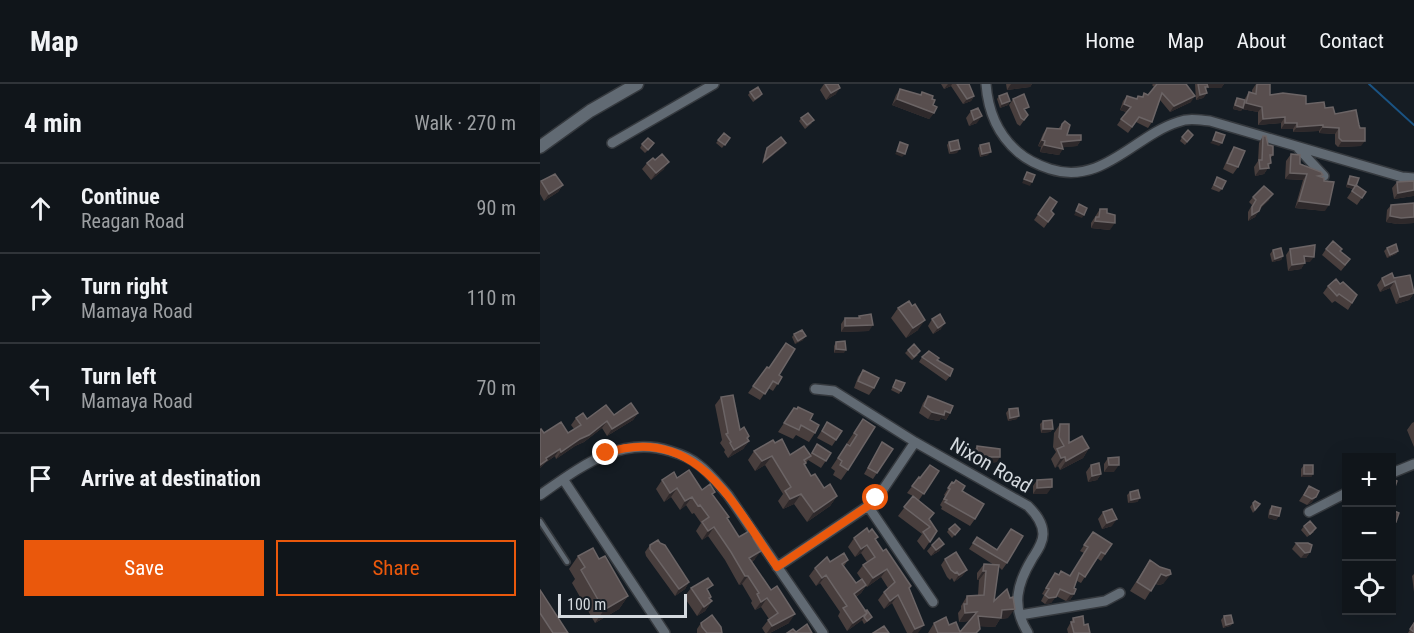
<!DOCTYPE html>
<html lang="en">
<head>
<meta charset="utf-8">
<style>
	:root { --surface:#10151a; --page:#1e2227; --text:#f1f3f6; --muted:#9c9fa2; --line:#303439; --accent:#ea580c }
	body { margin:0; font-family:"Roboto Condensed",sans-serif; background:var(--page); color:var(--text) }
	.controls { position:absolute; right:18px; bottom:18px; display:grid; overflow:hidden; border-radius:0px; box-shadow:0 6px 24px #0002 }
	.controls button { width:54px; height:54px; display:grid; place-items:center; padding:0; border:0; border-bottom:2px solid var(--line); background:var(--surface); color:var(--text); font:30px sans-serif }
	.scale { position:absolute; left:18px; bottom:15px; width:129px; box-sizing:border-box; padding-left:6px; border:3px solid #d4d9de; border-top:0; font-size:16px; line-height:21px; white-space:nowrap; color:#d4d9de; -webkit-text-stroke:4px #151c23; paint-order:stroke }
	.stop { position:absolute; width:18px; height:18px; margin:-14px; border:4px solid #ea580c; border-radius:50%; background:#fff }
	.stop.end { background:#ea580c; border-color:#fff; box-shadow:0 2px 6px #0008 }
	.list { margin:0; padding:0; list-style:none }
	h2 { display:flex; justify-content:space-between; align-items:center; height:78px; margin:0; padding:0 24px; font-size:26px }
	h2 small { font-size:20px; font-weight:400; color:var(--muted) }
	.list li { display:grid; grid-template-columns:39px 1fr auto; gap:18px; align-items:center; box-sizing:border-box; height:90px; padding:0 24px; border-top:2px solid var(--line) }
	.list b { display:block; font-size:22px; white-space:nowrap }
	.list p { margin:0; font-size:20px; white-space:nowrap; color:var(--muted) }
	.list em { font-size:20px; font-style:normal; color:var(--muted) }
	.actions { display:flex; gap:12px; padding:18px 24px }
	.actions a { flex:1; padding:14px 0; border:2px solid var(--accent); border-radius:0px; text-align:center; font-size:21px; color:var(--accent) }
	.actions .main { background:var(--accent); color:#fff }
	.icon { flex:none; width:33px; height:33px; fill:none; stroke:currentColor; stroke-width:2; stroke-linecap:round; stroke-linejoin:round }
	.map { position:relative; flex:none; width:874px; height:549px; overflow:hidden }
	header { display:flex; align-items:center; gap:36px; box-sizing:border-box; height:84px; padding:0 30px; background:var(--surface); border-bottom:2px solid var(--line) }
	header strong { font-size:28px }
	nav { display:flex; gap:33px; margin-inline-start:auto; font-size:21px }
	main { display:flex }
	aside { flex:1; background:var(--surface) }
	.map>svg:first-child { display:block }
</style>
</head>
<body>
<header>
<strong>Map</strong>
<nav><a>Home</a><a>Map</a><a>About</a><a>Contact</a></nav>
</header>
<main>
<aside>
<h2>4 min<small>Walk · 270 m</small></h2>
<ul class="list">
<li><svg class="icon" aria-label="ahead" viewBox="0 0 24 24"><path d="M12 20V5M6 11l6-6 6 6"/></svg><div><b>Continue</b><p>Reagan Road</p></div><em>90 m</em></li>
<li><svg class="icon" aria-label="right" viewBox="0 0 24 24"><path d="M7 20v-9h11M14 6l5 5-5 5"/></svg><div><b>Turn right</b><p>Mamaya Road</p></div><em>110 m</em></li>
<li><svg class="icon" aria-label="left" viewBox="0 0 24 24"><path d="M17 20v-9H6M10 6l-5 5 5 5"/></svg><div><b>Turn left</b><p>Mamaya Road</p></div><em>70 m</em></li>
<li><svg class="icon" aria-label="arrive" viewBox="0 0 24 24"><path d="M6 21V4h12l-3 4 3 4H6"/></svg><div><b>Arrive at destination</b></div></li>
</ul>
<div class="actions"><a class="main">Save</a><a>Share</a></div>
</aside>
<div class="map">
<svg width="874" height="549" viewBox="0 0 874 549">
	<rect width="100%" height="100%" fill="#151c23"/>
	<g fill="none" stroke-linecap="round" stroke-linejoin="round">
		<path stroke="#1a5383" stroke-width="2" d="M829,0L874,41"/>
		<g stroke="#35393e" stroke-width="8">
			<path id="service" d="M0,437L27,478"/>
		</g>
		<g stroke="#35393e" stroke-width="12">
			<path id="minor" d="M446,0C448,27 457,50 478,68C487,76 498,81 510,85C562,102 594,52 638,38C649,34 659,36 670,37L862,93L874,94
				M72,59L174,0
				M758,64L784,92
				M275,305L294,307L375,358L488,422C495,429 503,438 503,450C503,459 497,467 492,475C477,500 471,522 488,549
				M852,389L874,380
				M23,395L125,549
				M0,411C39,384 80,351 130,367C140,370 151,374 159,381C170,389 179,401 188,411L283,549
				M328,422L393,518
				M769,428L806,409
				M237,483L328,422L342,407L375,358
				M480,531L565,517L580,509"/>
		</g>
		<g stroke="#35393e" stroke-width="15">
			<path id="tertiary" d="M0,63L50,27L97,0"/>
		</g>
		<use href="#service" stroke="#616a73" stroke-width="4.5"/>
		<use href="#minor" stroke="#616a73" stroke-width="9"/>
		<use href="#tertiary" stroke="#616a73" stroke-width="12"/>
	</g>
	<path fill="#483e3d" d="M284,0L296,10L286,16L280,6Z
		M401,0H429L434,12L431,17L423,20L411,2L404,5Z
		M466,0H492L490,3L467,6Z
		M613,0H646L651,18L630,28L620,16L612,38L608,44L596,38L588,49L577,41L586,28L580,26L583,17L587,12L596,15L598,12L602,13L604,9L608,11L614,3L612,1Z
		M655,0H684L681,4H667L666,6L667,9L663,14L656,16Z
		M716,0L730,11L785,24L795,30L821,62L798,63L795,60V50L779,49V47L753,48V45H741V39L718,41V28L702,25L701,27L693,25L695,17L697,14L704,16L709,8L712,9V6Z
		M360,5L380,11L382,8L392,15L394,29L389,35L352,21L356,11Z
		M210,8L222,10L220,13L213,18L208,11Z
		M459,12L470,17L468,21L460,24L457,15Z
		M473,15L486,28L488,31L480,42L477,40L469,21Z
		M431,27L437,39L429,42L426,34Z
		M261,34L272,39L265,45L259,37Z
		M522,40L527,51L541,56L537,62L523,63L519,71L500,68L501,63L498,62L503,50L507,44L518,45Z
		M184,49L190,54L182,64L176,59Z
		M653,51L645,61L640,57L642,53Z
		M723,52L733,71L730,75L731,79L724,90L715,92L714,83L718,77L719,59Z
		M409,58L417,69L409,70L407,61Z
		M246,59L244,62L222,80L225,68L227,64Z
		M102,60L112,62L105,69L100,64Z
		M440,61L448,71L440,73L438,64Z
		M694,63L698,83L693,90L683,85L690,69Z
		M751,70L760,80L782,93L784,97L785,127L755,124L763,96L745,95L746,77Z
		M115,76L124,85L111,96L102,85L107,79Z
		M810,92L817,101L826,108L817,121L807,114L813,105L806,103L808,95Z
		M677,93L682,105L679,108L671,105Z
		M1,97L23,101L18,108L4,117L0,110V98Z
		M874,97V111L873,112L854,115L852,104L857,98Z
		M510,113L511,127L514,130L504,144L494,136Z
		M713,113L729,116L720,124L715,133L708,137V128L712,121L709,118Z
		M874,119V139L857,140L846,138L847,126L851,121Z
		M560,125L567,129L570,146L551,144V139Z
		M847,164L858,167L856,170L847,174L844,167Z
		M750,165L770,178H765L761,185L748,187L746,171Z
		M786,165L806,181L801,187L782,171Z
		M733,166L743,172L741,176L732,178L730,170Z
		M842,194H854L874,209L869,216L856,220L850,204L840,208L837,201Z
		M800,200L817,211L808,226L795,217L792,219L783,209L788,202Z
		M358,224L378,246L366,254L351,234Z
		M319,232L329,247L301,248V240L305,234H318Z
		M392,235L401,245L393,250L388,242Z
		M254,250L263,256L255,260L252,253Z
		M296,258L304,269H294V262Z
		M368,266L378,271L372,276L365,269Z
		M382,273L397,276L410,292L406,297L379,278Z
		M227,283L242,293L233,307L228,304L220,316L208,309Z
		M323,286L334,304L329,311L314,304L318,293Z
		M356,296L361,307L359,310L351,306Z
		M388,312L410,329L406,336L401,334L399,337L388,335L379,329L383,319Z
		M181,313L200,346L209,352L208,355L209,357L203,365L188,374L184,368L185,366L180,359L182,356L175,321Z
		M254,324L270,336L275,349L269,358L256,351L253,355L238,348Z
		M469,325L477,335L468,337L466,329Z
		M98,329L93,336L67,352L62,344L44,358L35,362L16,375L15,372L5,379L0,384V346L4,349H28L34,345L31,341L36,334L47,335L74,331Z
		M323,335L308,386L301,396L293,391L295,387L291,384L307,360L309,362L310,361L307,359Z
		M503,337L513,345L510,348L501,349L500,340Z
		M287,338L296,356L292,362L277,354Z
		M874,338V363L867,346L872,339Z
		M520,340L529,359L549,364L543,374L520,386L518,382L515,384L511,375L516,368L513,363L514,349Z
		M342,358L353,365L333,395L324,390Z
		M235,359L250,371H270L277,360L291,369L281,384L268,376L265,381L271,392L284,404L297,412L290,422L267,438L254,420L243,425L238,417L243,410L225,381L215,387L208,376L214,367Z
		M437,362L457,378L448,379L446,382L433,381V368Z
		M568,374L574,388H564V380Z
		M551,381L561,390L557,396L548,398L546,388Z
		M764,381L773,390L771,393H761V385Z
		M399,387L379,416L389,436L397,447L384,466L377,457L382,450L358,432L373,412L367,409L379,393L380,394Z
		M137,394L173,412L199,453L213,455L215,475L212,478L249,539L230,549H225L222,544L229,535L221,523L215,526L211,519L212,517L202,500L199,501L185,476L168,452L162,456L156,447L161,439L154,429L152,430L146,421L140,426L131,413L124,418L116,405L122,396Z
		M497,396L507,410H493V402Z
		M412,398L422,407L435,435L430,442L401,425L402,423L400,421L405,412L404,411Z
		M769,402L776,413L771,419L767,421L759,417Z
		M590,408L600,414L597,418L588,419L587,411Z
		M713,419L720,420L713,429L710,423Z
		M732,422L739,432L736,436L728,434L729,426Z
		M563,428L572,442L562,445L558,435Z
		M764,442L774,448L767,453L761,446Z
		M409,445H420L412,454L407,448Z
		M329,448L338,453L336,456L343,467L371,502L369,505L378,549H367L352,519L344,525L338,516L344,508L348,504L341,493L327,503L326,502L321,509L316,513L330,536L324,540L322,536L307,547L298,532L300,528L280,499L276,502L269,492L275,484L290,478L308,476L304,482L316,499L321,495L317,489L323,481L327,478L321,469L315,473L308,463L314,454Z
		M553,448L572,460L561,477L557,474L541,499L537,497L534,504V510L530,516L526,517L516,512L511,519L505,520L501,517L504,511L502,510L515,489L518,491L521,487L530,492L544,469L540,467Z
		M437,453L467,479L462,486L459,483L454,517L468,534L460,535L455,543L440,542L437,549H388L394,539L409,541L420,548L429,537L419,538L418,529L421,525V522L427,512L438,511L439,496H437V489L444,480L454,481L429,465Z
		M756,459L770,468L766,474H761L752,465Z
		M404,460L399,467L391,472L387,467L392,461Z
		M110,461L149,498L145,505L135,512L106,472L105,468Z
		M38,472L59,475L88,512L79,525L55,539L32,499L35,495L29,485Z
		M405,475L427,486L422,492L414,498L412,494L410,496L407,493L401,481Z
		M610,476L620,483L624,499L620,501L615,500L605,516L590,507Z
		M874,490V508L872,492Z
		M151,504L169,507L170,515L172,517L165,527L157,532L144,513Z
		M0,506L28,549H0Z
		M684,532L693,539L690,542L683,544L681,536Z
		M533,534L544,541L550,549H528L527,545Z
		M874,538V549H868Z
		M161,539L182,549H157V545Z"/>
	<path fill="#2e292b" d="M408,0H412L411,2L404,5Z
		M471,0H492L490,3L467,6Z
		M667,0H684L681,4H667L665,7L661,8Z
		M300,4L296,10L286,16L291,9Z
		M667,9L663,14L656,16L660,11Z
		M434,12L431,17L423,20L427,15Z
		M655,12L651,18L630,28L634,22Z
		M357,15L394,29L389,35L352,21Z
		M470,17L468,21L460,24L462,20Z
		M706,19L722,23L718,28L702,25L701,27L693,25L695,21L703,23Z
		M584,20L591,23L587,28L580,26Z
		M442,32L437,39L429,42L434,36Z
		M745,33L741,39L718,41L723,35Z
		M745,39H757L753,45H741Z
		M783,41L779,47L753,48L757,43Z
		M783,43L799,44L795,50L779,49Z
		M502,56L505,57L501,63L498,62Z
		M541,56L537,62L517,64L523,65L519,71L500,68L504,61L521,58Z
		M673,56L682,59L679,62L670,59Z
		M802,57H825L821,62L798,63Z
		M246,59L244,62L222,80L224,77Z
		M420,65L417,69L409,70L411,67Z
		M357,67L365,70L362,73L355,70Z
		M451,68L448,71L440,73L442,70Z
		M129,78L124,85L111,96L116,89Z
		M731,79L724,90L715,92L720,85L728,80Z
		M750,89L767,90L763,96L745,95Z
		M484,95L492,98L490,102L482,99Z
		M808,100L816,102L814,105L806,103Z
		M23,101L18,108L4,117L9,110Z
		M874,106V111L873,112L854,115L858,109Z
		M733,110L729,116L717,128L721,122Z
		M759,117L789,121L785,127L755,124Z
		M536,127L544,131L542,134L534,131Z
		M719,127L715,133L708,137L712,131Z
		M850,132L874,133V139L857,140L846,138Z
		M555,137L575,139L570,146L551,144Z
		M858,167L856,170L847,174L850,171Z
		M743,172L741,176L732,178L735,175Z
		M764,172L774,173L770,178H760Z
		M765,179L761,185L748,187L752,181Z
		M855,197L850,204L840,208L845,202Z
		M874,209L869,216L856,220L860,213Z
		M385,236L378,246L366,254L373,244Z
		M405,239L401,245L393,250L398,244Z
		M333,241L329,247L301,248L305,242Z
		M266,252L263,256L255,260L258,257Z
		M296,265L306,266L304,269H294Z
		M405,327L410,329L406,336L401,334L399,337L388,335L392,328Z
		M98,329L93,336L67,352L72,345Z
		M479,332L477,335L468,337L470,334Z
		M67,337L62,344L44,358L35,362L16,375L21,368Z
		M503,345H513L510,348L501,349Z
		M209,352L204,360L209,357L203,365L188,374L194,366Z
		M549,364L543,374L520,386L526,377Z
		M20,365L15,372L5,379L0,384V381L6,374Z
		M232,372L225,381L215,387L222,377Z
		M450,373H460L457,378L448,379L446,382L433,381L437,376Z
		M525,373L518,382L515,384L521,374Z
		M569,381H579L574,388H564Z
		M561,390L557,396L548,398L552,392Z
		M764,390H773L771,393H761Z
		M512,403L507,410H493L497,404Z
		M137,404L131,413L124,418L130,409Z
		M261,410L254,420L243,425L250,415Z
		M297,412L290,422L267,438L274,428Z
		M152,413L146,421L140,426L145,417Z
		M776,413L771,419L767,421L772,415Z
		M600,414L597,418L588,419L591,416Z
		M730,430L739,432L736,436L728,434Z
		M577,435L572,442L562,445L567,439Z
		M852,436L856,438L854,441L852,440Z
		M174,443L168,452L162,456L168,447Z
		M404,460L399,467L391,472L396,466Z
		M327,461L321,469L315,473L321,465Z
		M221,467L215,475L203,483L209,474Z
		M770,468L766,474H761L765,469Z
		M347,485L341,493L327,503L333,494Z
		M427,486L422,492L414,498L419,491Z
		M443,487H446L439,496H437Z
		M621,490H631L624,499L620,501L615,499Z
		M286,491L280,499L276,502L282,494Z
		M205,492H208L202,500L199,501Z
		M149,498L145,505L135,512L139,505Z
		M326,501L321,509L308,518L314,510Z
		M531,510H534L530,516L526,517Z
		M358,511L352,519L344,525L350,517Z
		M88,512L79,525L55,539L64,526Z
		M171,513L165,522L172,517L165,527L157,532L169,514Z
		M516,513L511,519L505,520L509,514Z
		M227,514L221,523L215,526L221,518Z
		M475,525L468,534L460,535L455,543L432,542L438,532L462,526Z
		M437,528L431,537L419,538L425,529Z
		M327,529L321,537L307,547L313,539Z
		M255,530L249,539L230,549H227L232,542Z
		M693,539L690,542L683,544L686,541Z
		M384,541L378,549H372L375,545Z"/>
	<path fill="#584e4e" stroke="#6b6465" stroke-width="1.5" d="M285,0H298L300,4L291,9Z
		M417,0H429L434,12L427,15Z
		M617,0H646L655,12L634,22L622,9L612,38L599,33L592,43L581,35L591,23L584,20L587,12L597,15L598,12L603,13L604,9L608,11Z
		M658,0H667L668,3H665L667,9L660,11Z
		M717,0H730V11L743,9L766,12V20L784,18L785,24L793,23L795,30L816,26L819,41L820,44H825V57H802L799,54V44L783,43V41L757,43V39H745V33L723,35L722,23L706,19L709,8L716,10Z
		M218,3L222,10L215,15L210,8Z
		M360,5L381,11L382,8L393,12L392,15L395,16L393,21L397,23L394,29L357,15Z
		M467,9L470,17L462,20L459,12Z
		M484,10L489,23L484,25L488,31L484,36L481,34L473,15Z
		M697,14L705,16L703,24L695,21Z
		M438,24L442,32L434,36L431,27Z
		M268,29L274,36L267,41L261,34Z
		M525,37L530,41L527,51H541V56L521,58L523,65L504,61L505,57L502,56L507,44L521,45L522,40Z
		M648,46L653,51L647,58L642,53Z
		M676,48L685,51L682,59L673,56Z
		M184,49L190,54L185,61L178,56Z
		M723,52H726L728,61L733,62V71H730L731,79L728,80L729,84L720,85L719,76H722Z
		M241,53L246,59L224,77L227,64Z
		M108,54L114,59L108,66L102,60Z
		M418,56L420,65L411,67L409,58Z
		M360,58L368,61L365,70L357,67Z
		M449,59L451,68L442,70L440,61Z
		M694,63L705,67L698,83L687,79Z
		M122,70L129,78L116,89L107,79L113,74L115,76Z
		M751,70L760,71V80L781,88L783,91L778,92L784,94V97L794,98L789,121L759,117L767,90L750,89Z
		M487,88L495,91L492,98L484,95Z
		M15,90L23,101L9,110L1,97Z
		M810,92L819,94L816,102L808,100Z
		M677,93L686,97L682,105L674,101Z
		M874,97V106L858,109L857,98Z
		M816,101L826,108L822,114L812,107Z
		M724,102L733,110L721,122L719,127L712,131V123L716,116L713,113Z
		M510,113L517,118L511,127L514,130L508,138L498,130Z
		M874,119V133L861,134L850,132L851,121Z
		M539,120L547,124L544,131L536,127Z
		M560,125H567V129L575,131V139L555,137L556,133H559Z
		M793,157L802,165L800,167L810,175L805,181L786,165Z
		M856,160L858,167L850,171L847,164Z
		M775,161L774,173L764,172L765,179L752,181L750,165Z
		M741,164L743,172L735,175L733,166Z
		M852,189L854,194L870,191L874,209L860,213L855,197L845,202L842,194Z
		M796,195L800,200L803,198L817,211L812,219L799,210L797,212L788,202Z
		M369,217L372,222L375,220L385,236L373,244L358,224Z
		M331,230L333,241L305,242V234H320L319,232Z
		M400,230L405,239L398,244L392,235Z
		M262,246L266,252L258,257L254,250Z
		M305,257L306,266L296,265V258Z
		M246,259L255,265L239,291L242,293L238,300L233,297L225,310L213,302L227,283L229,284Z
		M374,260L380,267L374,273L368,266Z
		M389,267L399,274L397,276L413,285L410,292L382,273Z
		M323,286L339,294L334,304L318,297Z
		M356,296L365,299L361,307L353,303Z
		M193,311L200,346L204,343L209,352L207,354L209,357L194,366L190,359L191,358L186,350L188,349L181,313Z
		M388,312L413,322L410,329L405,327L404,331L392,328L384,322Z
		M91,319L98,329L72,345L67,337L49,351L40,355L21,368L20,365L6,374L7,376L0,381V346L1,345L4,349L21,338L28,349L41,341L36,334L43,329L47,335L66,321L74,331Z
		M258,323L273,330L270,336L279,341L275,349L261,341L259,346L244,339L254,324L257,325Z
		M478,324L479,332L470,334L469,325Z
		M323,335L335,343L308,386L300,381L302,377L298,374L307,360L310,362L317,351L314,349Z
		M512,336L513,345H503V337Z
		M287,338L302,347L296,356L282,347Z
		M520,340H529V359L542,352L549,364L526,377L525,373L521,374L517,365L524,362L519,353Z
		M242,355L250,371L264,362L271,372L264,376L266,379L264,380L271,392L275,390L284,404L290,400L297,412L274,428L261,410L250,415L245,407L251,403L232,372L222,377L214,367L233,356L235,359Z
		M342,358L353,365L337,389L328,384Z
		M277,360L291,369L286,377L272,369Z
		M437,362L460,365V373H450L449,376H437Z
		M579,373V381H569L568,374Z
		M559,379L561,390L552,392L551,381Z
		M390,381L399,387L384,410L372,402L379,393L380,394Z
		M764,381H773V390H764Z
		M149,386L162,406L170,400L175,408L172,410L189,433L187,434L199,453L211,446L215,453L213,454L221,467L209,474L231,506L237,502L255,530L232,542L228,536L238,529L227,514L221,518L217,510L219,509L208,492H205L191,468L174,443L168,447L162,438L169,433L160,421L158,422L152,413L145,417L137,404L130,409L122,396L134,388L137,394Z
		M512,395V403L497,404V396Z
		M852,395L857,397L854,406L852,405Z
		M416,396L425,402L422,407L444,420L435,435L405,418L407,416L404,415L410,405L408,404L412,398L414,399Z
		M769,402L779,407L776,413L772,415L764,411Z
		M598,406L600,414L591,416L590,408Z
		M373,412L394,429L389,435L397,447L390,458L383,448L390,443L364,423Z
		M715,417L720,420L715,426L713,419Z
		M732,422L741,424L739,432L730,430Z
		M572,425L577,435L567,439L563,428Z
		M852,426L859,429L856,438L852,436Z
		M770,437L776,444L770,450L764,442Z
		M415,440L420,445L415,451L409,445Z
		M327,444L329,448L332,445L338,453L335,455L343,467L346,465L371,502L369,504L384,541L375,545L358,511L350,517L344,508L355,498L347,485L333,494L323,481L335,473L327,461L321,465L314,454Z
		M471,445L483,452L467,479L433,459L437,453L457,466Z
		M553,448L572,460L565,470L561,468L545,493L539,489L534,504L536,505L534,510H531L520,505L516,513L509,514L505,511L509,505L506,504L515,489L519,491L521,487L530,492L548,463L544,461Z
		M399,454L404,460L396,466L392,461Z
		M118,456L120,459L125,461L149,498L139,505L110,465V461Z
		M756,459H768L772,461L770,468L765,469Z
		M53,464L59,475L65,472L88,512L64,526L41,486L45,483L38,472Z
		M416,468L427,486L419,491L417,488L415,489L411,486L405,475Z
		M304,469L308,476L302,480L316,499L322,495L326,501L314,510L327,529L313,539L303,524L307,522L296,506L286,491L282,494L275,484L287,473L290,478Z
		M610,476L620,483L630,486L631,490L626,492L621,490L611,507L597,498Z
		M444,480L459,481L454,517L467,505L470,514L473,513L475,525L462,526L461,534L438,532L440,545L436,549H398L394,539L406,533L409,541L416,538L420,548L437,528L425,529L424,520H427V512L444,511L446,487H443Z
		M168,494L173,501L167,505L171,513L169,514L172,517L164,523L151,504Z
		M0,506L28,549H13L0,529Z
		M327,526L332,533L327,537L324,533L327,529L325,527Z
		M172,531L181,543L182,549H167L162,543L161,539Z
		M691,531L693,539L686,541L684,532Z
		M543,532L544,541L548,540L550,549H534L531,538H534L533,534Z
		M874,539V548L870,545Z
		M267,540L272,549H247L253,545L256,548Z
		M344,542L349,549H333Z"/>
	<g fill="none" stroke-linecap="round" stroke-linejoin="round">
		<path stroke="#ea580c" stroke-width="8" d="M66,369C157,339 194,421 237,483L328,422L336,414"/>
	</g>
	<g text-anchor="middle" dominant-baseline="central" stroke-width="5" stroke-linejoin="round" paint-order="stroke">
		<g font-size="20" fill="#d4d9de" stroke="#151c23">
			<text transform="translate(451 381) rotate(30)">Nixon Road</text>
		</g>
	</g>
</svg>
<div class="controls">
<button>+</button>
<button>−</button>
<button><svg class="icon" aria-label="locate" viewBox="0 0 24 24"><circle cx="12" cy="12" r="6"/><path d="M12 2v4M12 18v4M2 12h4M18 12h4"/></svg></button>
</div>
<div class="scale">100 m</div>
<div class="stop" style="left:336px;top:414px"></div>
<div class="stop end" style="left:66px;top:369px"></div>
</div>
</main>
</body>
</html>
